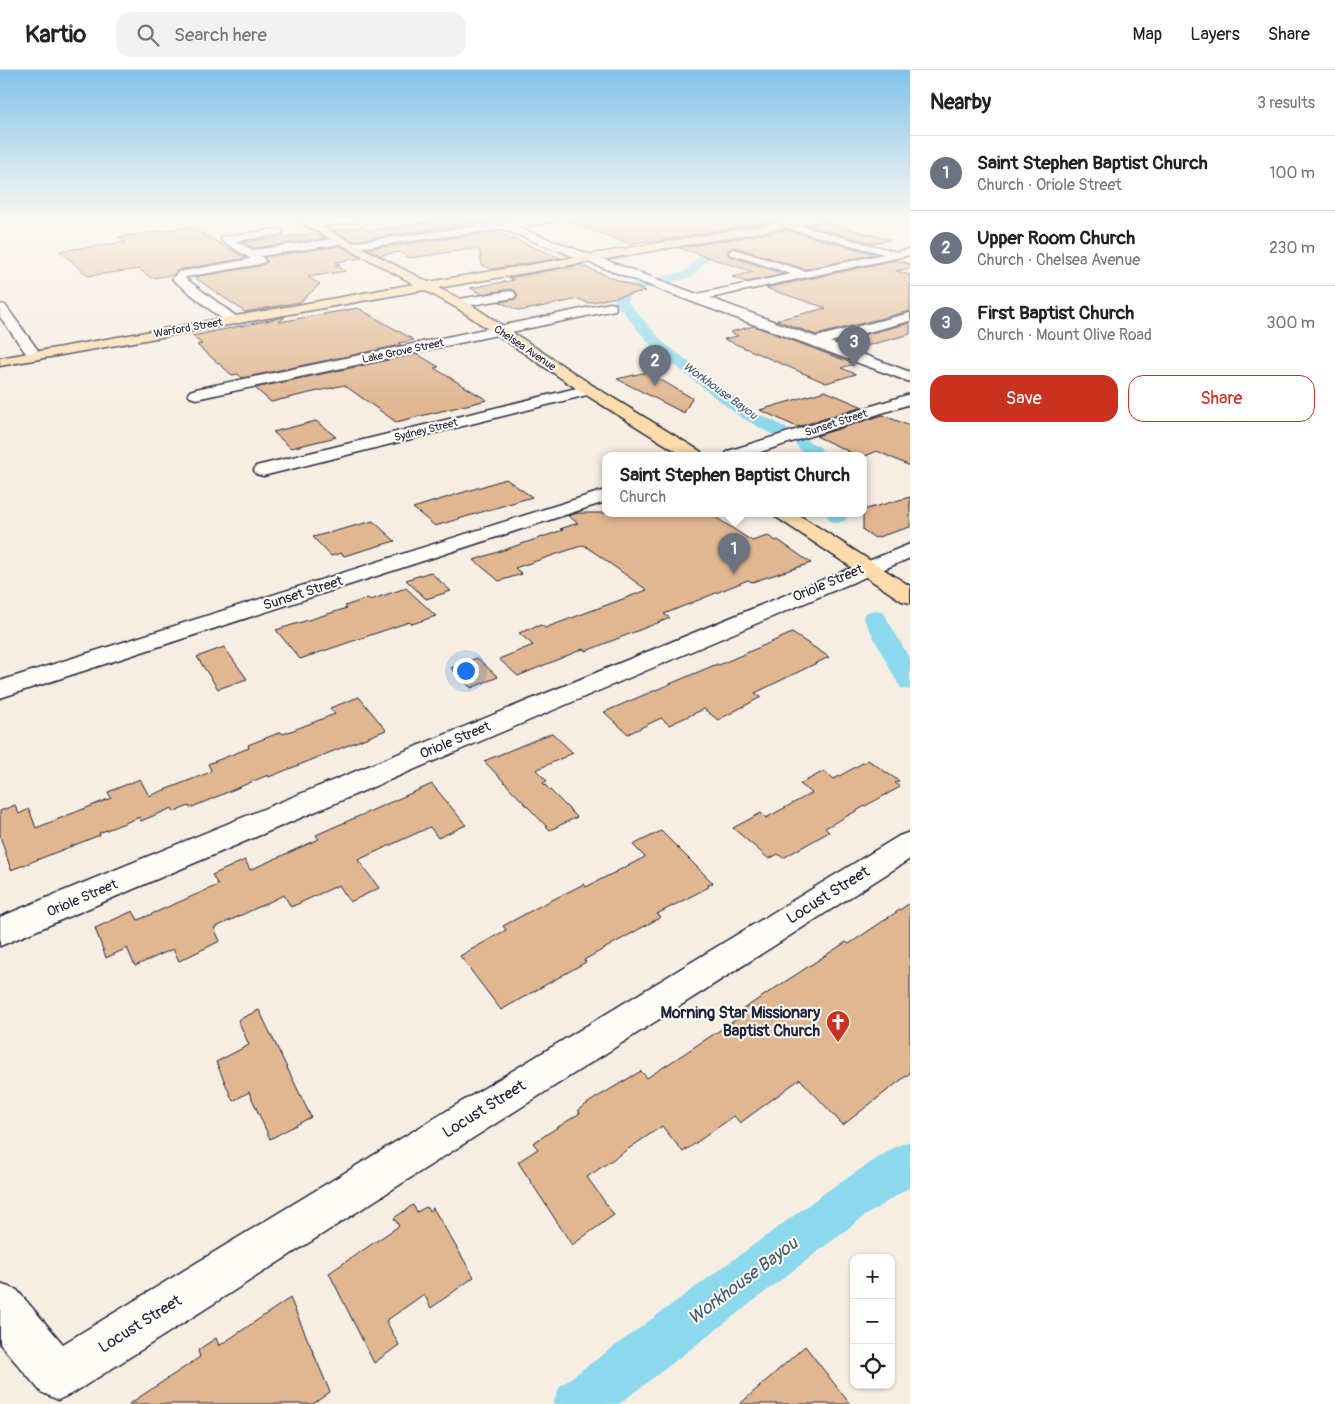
<!DOCTYPE html>
<html lang="en">
<head>
<meta charset="utf-8">
<style>
	:root { --surface:#fff; --page:#f2f2f2; --text:#222; --muted:#767676; --line:#e0e0e0; --accent:#c8321e }
	body { margin:0; font-family:Pangolin,sans-serif; background:var(--page); color:var(--text) }
	.controls { position:absolute; right:15px; bottom:15px; display:grid; overflow:hidden; border-radius:10px; box-shadow:0 1px 4px #0004 }
	.controls button { width:45px; height:45px; display:grid; place-items:center; padding:0; border:0; border-bottom:1px solid var(--line); background:var(--surface); color:var(--text); font:25px sans-serif }
	.you { position:absolute; left:465px; top:600px; width:18px; height:18px; margin:-12px; border:4px solid #fff; border-radius:50%; background:#1a73e8; box-shadow:0 0 0 8px #1a73e833 }
	.badge { display:grid; place-items:center; width:32px; height:32px; border-radius:50%; background:var(--accent); color:#fff; font-size:16px; font-weight:700 }
	.pin { position:absolute; translate:-50% -41px; filter:drop-shadow(0 1px 2px #0008) }
	.pin::after { content:''; position:absolute; top:26px; width:18px; height:15px; background:inherit; clip-path:polygon(0 0,100% 0,50% 100%) }
	.popup { position:absolute; left:602px; top:382px; width:265px; height:65px; box-sizing:border-box; display:grid; place-content:center; border-radius:10px; background:var(--surface); filter:drop-shadow(0 1px 4px #0005); font-size:16px; white-space:nowrap; color:var(--muted) }
	.popup b { font-size:19px; color:var(--text) }
	.popup::after { content:''; position:absolute; left:50%; top:100%; margin-left:-10px; border:10px solid transparent; border-top-color:var(--surface) }
	.list { margin:0; padding:0; list-style:none }
	h2 { display:flex; justify-content:space-between; align-items:center; height:65px; margin:0; padding:0 20px; font-size:21px }
	h2 small { font-size:16px; font-weight:400; color:var(--muted) }
	.list li { display:grid; grid-template-columns:32px 1fr auto; gap:15px; align-items:center; box-sizing:border-box; height:75px; padding:0 20px; border-top:1px solid var(--line) }
	.list b { display:block; font-size:19px; white-space:nowrap }
	.list p { margin:0; font-size:16px; white-space:nowrap; color:var(--muted) }
	.list em { font-size:16px; font-style:normal; color:var(--muted) }
	.actions { display:flex; gap:10px; padding:15px 20px }
	.actions a { flex:1; padding:11px 0; border:1px solid var(--accent); border-radius:15px; text-align:center; font-size:18px; color:var(--accent) }
	.actions .main { background:var(--accent); color:#fff }
	.icon { flex:none; width:28px; height:28px; fill:none; stroke:currentColor; stroke-width:2; stroke-linecap:round; stroke-linejoin:round }
	.map { position:relative; flex:none; width:910px; height:1334px; overflow:hidden }
	header { display:flex; align-items:center; gap:30px; box-sizing:border-box; height:70px; padding:0 25px; background:var(--surface); border-bottom:1px solid var(--line) }
	header strong { font-size:24px }
	nav { display:flex; gap:28px; margin-inline-start:auto; font-size:18px }
	.search { width:350px; height:45px; background:var(--page); display:flex; align-items:center; gap:12px; box-sizing:border-box; padding:0 18px; border-radius:15px; color:var(--muted); font-size:19px }
	main { display:flex }
	aside { flex:1; background:var(--surface) }
	.map>svg:first-child { display:block }
</style>
</head>
<body>
<header>
<strong>Kartio</strong>
<div class="search"><svg class="icon" aria-label="search" viewBox="0 0 24 24"><circle cx="10" cy="10" r="6"/><path d="M15 15l6 6"/></svg>Search here</div>
<nav><a>Map</a><a>Layers</a><a>Share</a></nav>
</header>
<main>
<div class="map">
<svg width="910" height="1334" viewBox="0 0 910 1334">
	<rect width="100%" height="100%" fill="#f7eee3"/>
	<filter id="ink" filterUnits="userSpaceOnUse"><feTurbulence type="fractalNoise" baseFrequency=".02" numOctaves="2"/><feDisplacementMap in="SourceGraphic" scale="10" xChannelSelector="R" yChannelSelector="G"/><feConvolveMatrix kernelMatrix="1 2 1 2 8 2 1 2 1" color-interpolation-filters="sRGB"/></filter>
	<g filter="url(#ink)">
		<g fill="none" stroke-linecap="round" stroke-linejoin="round">
			<path fill="#8cd8ed" fill-rule="evenodd" d="M715,173L720,176L692,207L631,222L627,231L663,272L751,340L785,357L788,361L785,365L779,366L773,365L739,346L653,278L614,231L622,216L684,202L711,174Z
				M804,369L820,377L824,385H806L795,374L798,370Z
				M825,443H845L847,447L844,451L837,453L830,451Z
				M875,540L883,542L910,589V620L901,618L897,612L863,547L867,542Z
				M910,1071V1117L863,1147L619,1334H553L560,1316L833,1117L895,1077Z"/>
		</g>
		<path fill="#e0b791" stroke="#22223b" d="M448,149H499L353,171L333,161L362,157L370,161Z
			M570,149H785L657,171L653,170L630,174L569,152Z
			M823,152L891,170L873,173L808,156Z
			M190,157L246,188L178,200L173,205L151,208L139,199L88,206L60,181L126,172L119,167Z
			M786,160L875,184L805,199L735,177L727,180V183L729,186L784,204L747,212L732,207L754,202L679,178Z
			M496,162L561,188L492,199L482,195L479,178L410,188L399,182L380,185L368,179Z
			M316,163L325,168L253,178L242,172Z
			M340,176L362,188L336,192L340,194L335,195L346,201L308,207L320,214L300,232L245,242L194,207L260,196L268,192L264,187Z
			M896,190L910,194V198L896,201L910,205V241L816,265L777,250L826,238L766,218Z
			M580,195L645,221L588,233L579,229L520,241L500,232L516,229L518,224L514,220L510,219L482,224L470,218L514,210L509,208Z
			M358,238L414,270L399,273L401,275L242,308L238,304L232,305L197,275L202,274L192,266L285,247L279,252Z
			M910,253V264L855,279L836,272Z
			M754,256L854,294L841,298L856,304L826,313L724,269L738,266L730,262Z
			M417,284L439,297L434,298L487,330L396,352L344,315L271,332L255,318Z
			M647,302L692,328L684,343L617,309Z
			M825,321L863,337L797,357L760,340Z
			M883,345L910,356V396L877,381L863,387L856,385L816,366Z
			M316,351L336,367L291,378L273,362Z
			M506,409L532,427L435,456L413,438Z
			M910,427V457L875,468L863,460V440Z
			M578,443H709L752,471L768,466L776,471L778,470L811,493L752,512L748,510L664,544L670,548L586,581L583,579L518,606L499,589L533,575L519,563L541,555L545,558L647,520L584,475L515,498L522,504L499,511L474,490L563,460L560,459L578,453L568,446Z
			M373,451L395,471L344,486L341,483L331,486L313,467Z
			M430,502L451,521L426,529L406,510Z
			M406,518L436,546L412,554L409,552L300,589L276,560L347,538L345,536L368,528L370,530Z
			M792,563L829,587L755,623L761,627L718,650L704,639L669,655L661,648L628,664L604,642L717,594L719,595Z
			M224,577L247,609L218,619L197,587Z
			M477,588L498,607L471,618L451,598Z
			M359,627L386,660L269,707L268,705L190,738L189,736L174,742L172,738L141,751L140,747L99,763L100,765L11,800L0,766V741L15,735L19,744L29,739L36,758L111,728L108,722L140,709L149,726L208,703L211,700L208,694L249,678L248,675L281,662L283,664L335,644L330,638Z
			M552,663L573,683L536,700L547,711L543,713L577,747L550,760L484,691Z
			M868,690L899,711L895,713L900,717L825,758L829,762L783,788L778,784L769,789L733,758L761,743L766,748L812,723L800,714L824,701L834,709Z
			M432,714L466,755L438,768L430,757L358,790L379,818L350,832L339,815L291,837L284,825L214,858L220,871L179,891L173,879L135,896L127,878L106,888L95,858L133,841L138,850L218,815L212,805L245,790L250,800L319,769L316,765Z
			M661,761L713,813L708,815L709,817L657,844L661,847L584,890L586,892L501,940L460,886L506,860L503,856L538,837L584,814L586,817L645,787L633,775Z
			M910,833V1003L843,1055L800,1009L740,1053L734,1046L683,1082L662,1056L587,1107L614,1145L572,1175L518,1092L538,1079L533,1073L580,1043L578,1040L594,1029L641,1001L647,1008L740,947L737,943L846,872L849,874Z
			M259,940L311,1047L270,1069L249,1022L233,1031L216,992L249,975L238,950Z
			M413,1135L417,1142L426,1137L429,1141L433,1138L474,1207L431,1238L424,1224L386,1251L399,1275L374,1293L329,1203L399,1156L394,1148Z
			M290,1228L330,1322L313,1334H129L200,1287L198,1280L216,1268L219,1276Z
			M805,1276L850,1334H740Z"/>
		<g fill="none" stroke-linecap="round" stroke-linejoin="round">
			<g stroke="#22223b" stroke-width="3">
				<path id="minor" d="M330,149H359L354,152L311,158L306,155L311,152Z
					M527,149H558L553,152L516,157L697,224L791,204L730,184L728,182L734,179L805,201L884,184L783,157L782,155L787,152L897,182L910,179V185L710,228L816,267L910,243V251L830,272L910,302V312L690,231L502,159L350,179L345,176L350,173Z
					M278,159L282,160L283,162L282,164L236,171L253,180L340,168L345,171L340,174L260,186L266,191L260,194L186,207L185,208L237,247L239,250L237,253H227L172,209L178,202L251,189L222,171L221,169L222,167Z
					M510,221L514,222L516,225L514,228L459,237L453,233L459,229Z
					M610,233L615,234L616,237L615,240L196,329L190,327L188,324L190,321L196,319Z
					M0,234L5,235L40,283L42,286L40,289H30L0,247Z
					M589,315L595,317L597,320L595,323L263,406L256,404L254,400L256,396Z
					M910,324V334L751,385H725L728,381Z
					M605,420V432L0,628V611Z
					M910,474V488L0,876V847Z
					M910,762V789L75,1322L58,1330L41,1322L0,1274V1214L17,1220L63,1274L899,766Z"/>
			</g>
			<g stroke="#22223b" stroke-width="3">
				<path id="major" d="M294,149H307L428,212L799,149H824L819,152L438,218L467,232L595,317L700,381L703,385H682L583,323L457,238L424,220L0,296V288L414,214Z
					M773,443H796L910,516V533L902,531L776,447Z"/>
			</g>
			<use href="#minor" fill="#fdfcf7" fill-rule="evenodd"/>
			<use href="#major" fill="#fddcac" fill-rule="evenodd"/>
			<path stroke="#22223b" stroke-width="1" d="M0,154L40,149"/>
		</g>
	</g>
	<linearGradient id="sky" x2="0" y2="1"><stop stop-color="#83c2ea"/><stop offset="0.44" stop-color="#fbf7f2"/><stop offset="1" stop-color="#fbf7f2" stop-opacity="0"/></linearGradient>
	<rect width="910" height="336" fill="url(#sky)"/>
	<defs>
		<g id="church-pin" transform="scale(1.25)"><path d="M0 17L-7.5 6A9.5 9.5 0 1 1 7.5 6Z" fill="#c8321e" stroke="#fdfcf7"/><path d="M-1.2-6h2.4v3.5h3.3v2.4h-3.3V6h-2.4V-.1h-3.3v-2.4h3.3Z" fill="#fff"/></g>
	</defs>
	<g fill-rule="evenodd">
		<use href="#church-pin" x="838" y="952"/>
	</g>
	<g text-anchor="middle" dominant-baseline="central" stroke-width="4" stroke-linejoin="round" paint-order="stroke">
		<g font-size="11" fill="#22223b" stroke="#fdfcf7">
			<text transform="translate(188 258) rotate(-10)">Warford Street</text>
			<text transform="translate(525 278) rotate(34)">Chelsea Avenue</text>
			<text transform="translate(403 281) rotate(-12)">Lake Grove Street</text>
			<text transform="translate(836 353) rotate(-18)">Sunset Street</text>
			<text transform="translate(426 360) rotate(-14)">Sydney Street</text>
		</g>
		<g font-size="12" font-style="italic" fill="#425970" stroke="#fdfcf7">
			<text transform="translate(720 321) rotate(36)">Workhouse Bayou</text>
		</g>
		<g font-size="14" fill="#22223b" stroke="#fdfcf7">
			<text transform="translate(828 513) rotate(-23)">Oriole Street</text>
			<text transform="translate(303 523) rotate(-18)">Sunset Street</text>
			<text transform="translate(455 670) rotate(-23)">Oriole Street</text>
			<text transform="translate(82 828) rotate(-23)">Oriole Street</text>
		</g>
		<g font-size="16" fill="#22223b" stroke="#fdfcf7">
			<text transform="translate(828 825) rotate(-32)">Locust Street</text>
			<text transform="translate(484 1039) rotate(-32)">Locust Street</text>
			<text transform="translate(140 1254) rotate(-32)">Locust Street</text>
		</g>
		<g font-size="16" font-weight="bold" fill="#22223b" stroke="#fdfcf7" text-anchor="end">
			<text x="820" y="943">Morning Star Missionary<tspan x="820" dy="18">Baptist Church</tspan></text>
		</g>
		<g font-size="18" font-style="italic" fill="#425970" stroke="#fdfcf7">
			<text transform="translate(743 1211) rotate(-37)">Workhouse Bayou</text>
		</g>
	</g>
</svg>
<div class="controls">
<button>+</button>
<button>−</button>
<button><svg class="icon" aria-label="locate" viewBox="0 0 24 24"><circle cx="12" cy="12" r="6"/><path d="M12 2v4M12 18v4M2 12h4M18 12h4"/></svg></button>
</div>
<div class="you"></div>
<div class="pin badge" style="left:734px;top:504px;background:#6b7280">1</div>
<div class="popup"><b>Saint Stephen Baptist Church</b>Church</div>
<div class="pin badge" style="left:655px;top:316px;background:#6b7280">2</div>
<div class="pin badge" style="left:854px;top:297px;background:#6b7280">3</div>
</div>
<aside>
<h2>Nearby<small>3 results</small></h2>
<ul class="list">
<li><span class="badge" style="background:#6b7280">1</span><div><b>Saint Stephen Baptist Church</b><p>Church · Oriole Street</p></div><em>100 m</em></li>
<li><span class="badge" style="background:#6b7280">2</span><div><b>Upper Room Church</b><p>Church · Chelsea Avenue</p></div><em>230 m</em></li>
<li><span class="badge" style="background:#6b7280">3</span><div><b>First Baptist Church</b><p>Church · Mount Olive Road</p></div><em>300 m</em></li>
</ul>
<div class="actions"><a class="main">Save</a><a>Share</a></div>
</aside>
</main>
</body>
</html>
